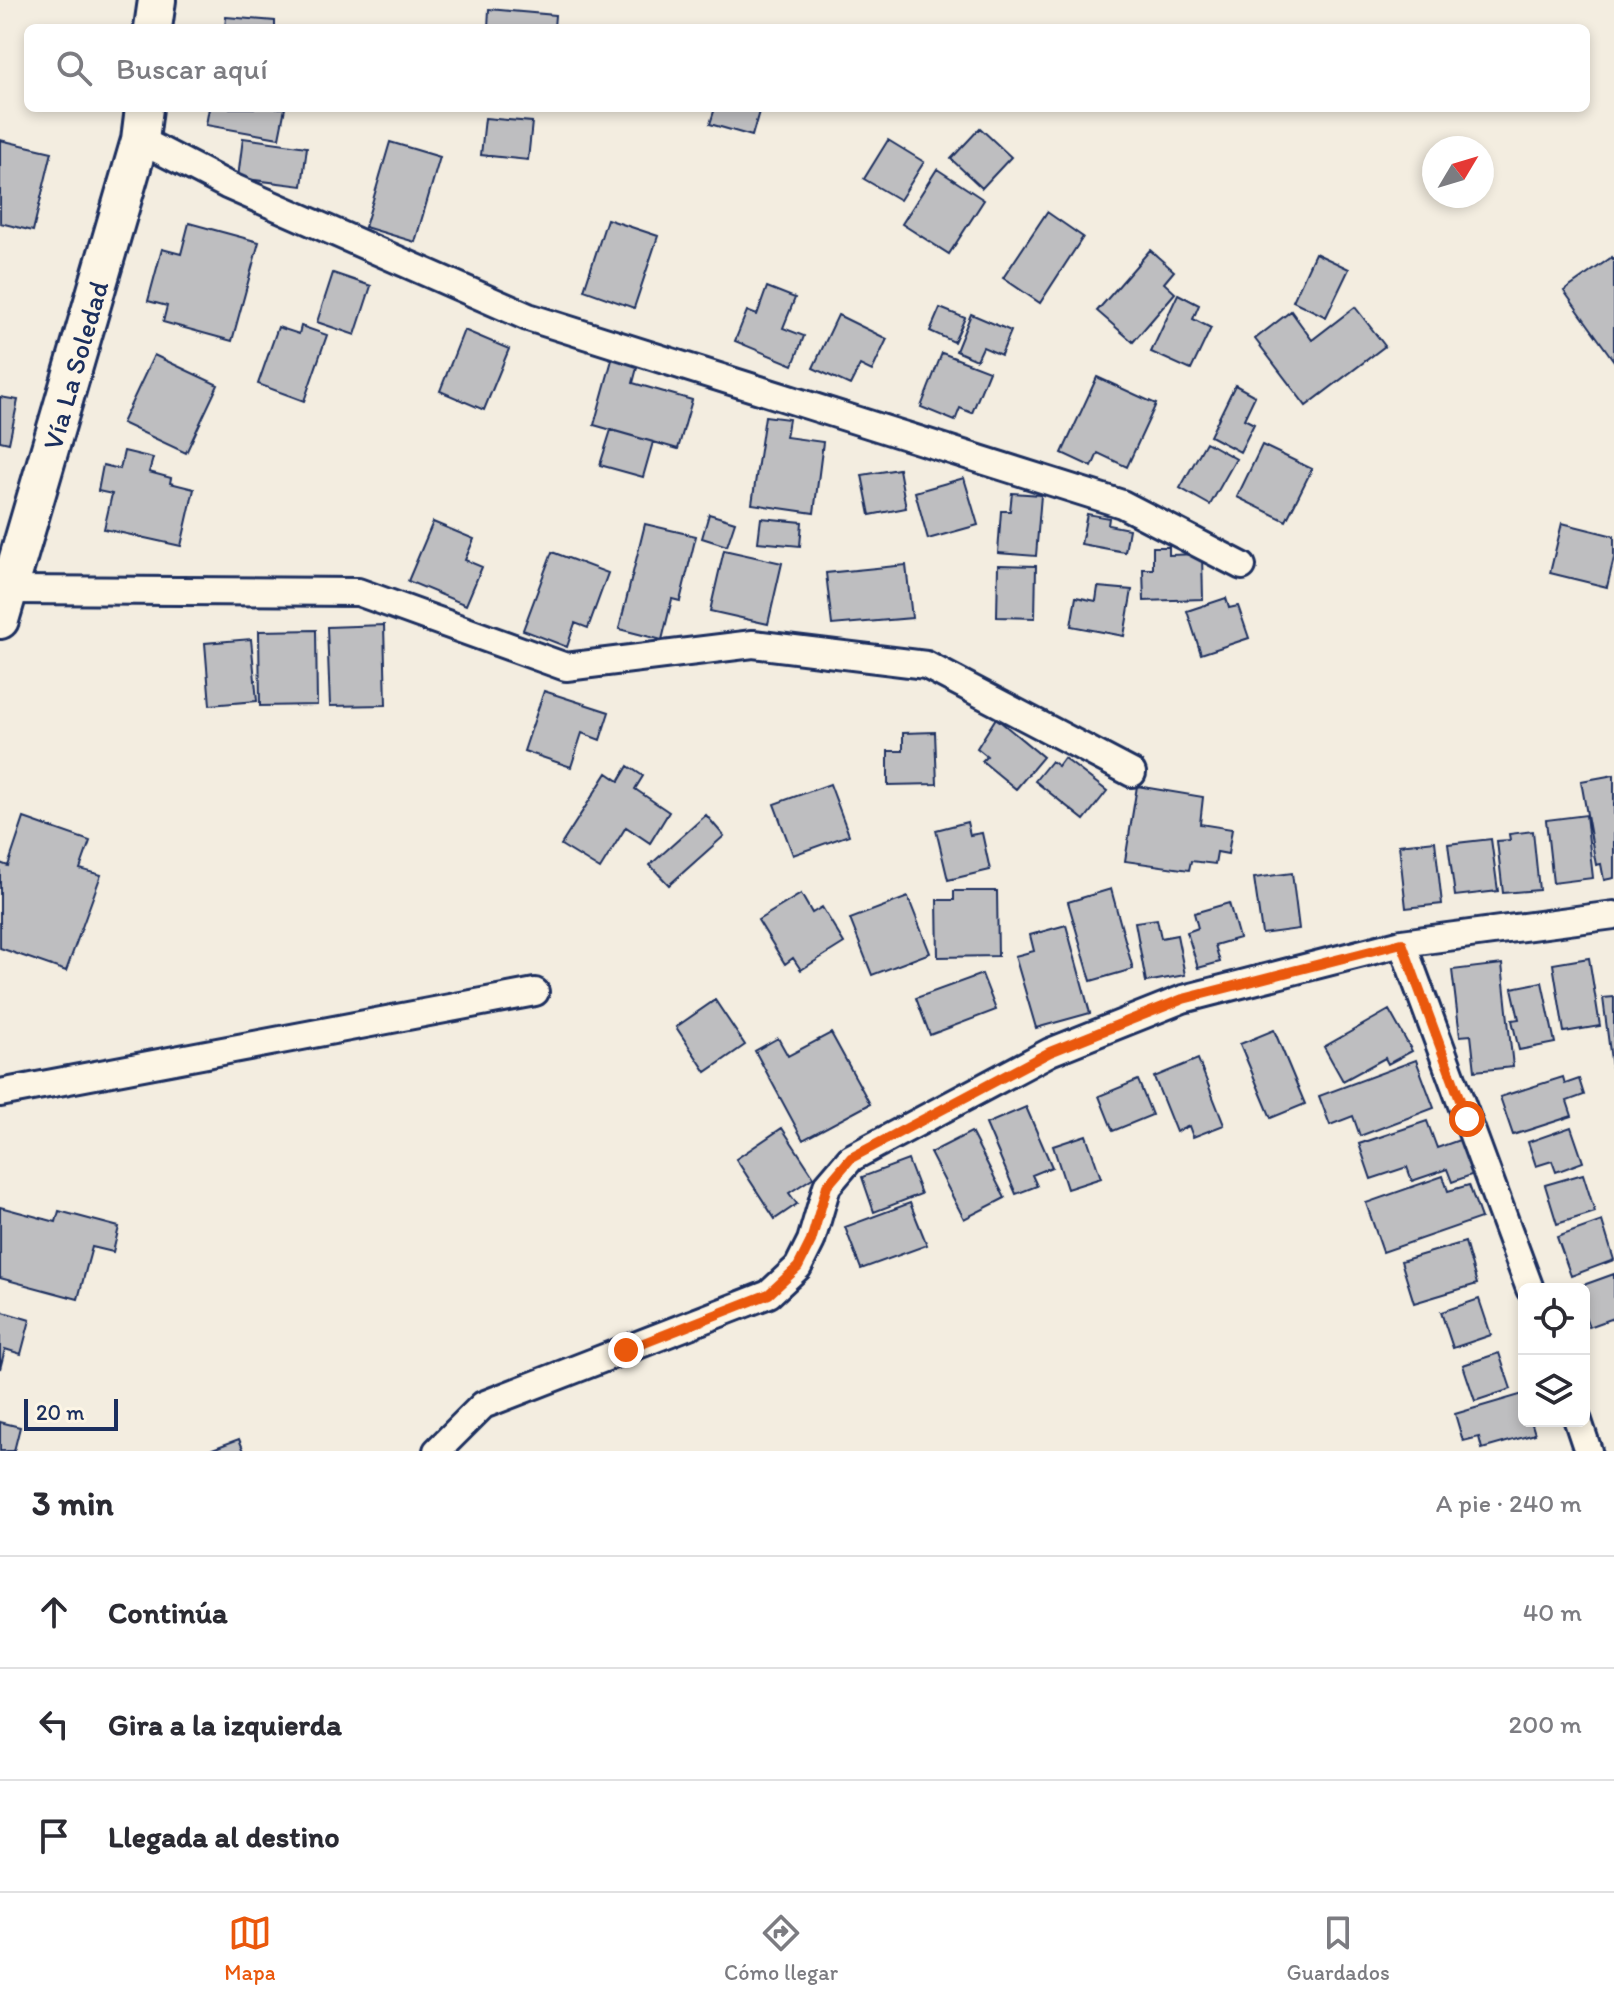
<!DOCTYPE html>
<html lang="es">
<head>
<meta charset="utf-8">
<style>
	:root { --surface:#fff; --page:#f2f2f3; --text:#2b2b33; --muted:#7c7c81; --line:#e1e1e2; --accent:#ea580c }
	body { margin:0; font-family:Itim,sans-serif; background:var(--page); color:var(--text) }
	.controls { position:absolute; right:24px; bottom:24px; display:grid; overflow:hidden; border-radius:12px; box-shadow:0 4px 12px #0003 }
	.controls button { width:72px; height:72px; display:grid; place-items:center; padding:0; border:0; border-bottom:2px solid var(--line); background:var(--surface); color:var(--text); font:40px sans-serif }
	.compass { position:absolute; left:1422px; top:136px; width:72px; height:72px; border-radius:50%; background:var(--surface); box-shadow:0 4px 12px #0003; rotate:52deg }
	.scale { position:absolute; left:24px; bottom:20px; width:94px; box-sizing:border-box; padding-left:8px; border:4px solid #1b2f5e; border-top:0; font-size:22px; line-height:28px; white-space:nowrap; color:#1b2f5e; -webkit-text-stroke:6px #fcf5e5; paint-order:stroke }
	.stop { position:absolute; width:24px; height:24px; margin:-18px; border:6px solid #ea580c; border-radius:50%; background:#fff }
	.stop.end { background:#ea580c; border-color:#fff; box-shadow:0 2px 8px #0008 }
	.list { margin:0; padding:0; list-style:none }
	h2 { display:flex; justify-content:space-between; align-items:center; height:104px; margin:0; padding:0 32px; font-size:34px }
	h2 small { font-size:26px; font-weight:400; color:var(--muted) }
	.list li { display:grid; grid-template-columns:52px 1fr auto; gap:24px; align-items:center; box-sizing:border-box; height:112px; padding:0 32px; border-top:2px solid var(--line) }
	.list b { display:block; font-size:30px; white-space:nowrap }
	.list em { font-size:26px; font-style:normal; color:var(--muted) }
	.icon { flex:none; width:44px; height:44px; fill:none; stroke:currentColor; stroke-width:2; stroke-linecap:round; stroke-linejoin:round }
	.map { position:relative; flex:none; width:1614px; height:1451px; overflow:hidden }
	.search { position:absolute; background:var(--surface); box-shadow:0 4px 12px #0003; left:24px; right:24px; top:24px; height:88px; display:flex; align-items:center; gap:20px; box-sizing:border-box; padding:0 28px; border-radius:12px; color:var(--muted); font-size:30px }
	.sheet { height:440px; background:var(--surface) }
	nav { display:flex; justify-content:space-around; align-items:center; box-sizing:border-box; height:112px; border-top:2px solid var(--line); background:var(--surface); font-size:22px; color:var(--muted) }
	nav a { display:grid; justify-items:center; gap:4px }
	nav .on { color:var(--accent) }
	.map>svg:first-child { display:block }
</style>
</head>
<body>
<div class="map">
<svg width="1614" height="1451" viewBox="0 0 1614 1451">
	<rect width="100%" height="100%" fill="#f3ede0"/>
	<filter id="ink" filterUnits="userSpaceOnUse"><feTurbulence type="fractalNoise" baseFrequency=".0125" numOctaves="2"/><feDisplacementMap in="SourceGraphic" scale="16" xChannelSelector="R" yChannelSelector="G"/><feConvolveMatrix kernelMatrix="1 2 1 2 8 2 1 2 1" color-interpolation-filters="sRGB"/></filter>
	<g filter="url(#ink)">
		<path fill="#bebec0" stroke="#1b2f5e" stroke-width="2" d="M489,9L555,15L554,28H488Z
			M226,17L275,21V28H225Z
			M209,108H285L279,138L206,125Z
			M715,108H760L752,136L710,124Z
			M485,118L532,122L528,160L481,155Z
			M980,128L1011,157L982,188L951,159Z
			M243,138L307,147L302,186L238,178Z
			M0,140L52,152L33,231L0,223Z
			M888,140L924,162L900,200L864,179Z
			M390,142L440,157L415,242L365,227Z
			M937,169L984,200L949,254L902,224Z
			M1047,212L1083,237L1040,303L1003,278Z
			M607,219L658,236L634,308L584,290Z
			M189,223L259,242L232,341L163,322L167,306L148,301L162,249L181,254Z
			M1150,250L1174,271L1164,283L1175,293L1133,342L1097,311Z
			M1315,253L1349,269L1326,317L1293,301Z
			M1612,257L1614,261V361L1564,291Z
			M333,273L371,286L355,335L317,322Z
			M767,287L795,298L783,328L804,336L793,365L735,341L747,311L757,315Z
			M1178,294L1199,305L1193,319L1211,328L1191,370L1151,352Z
			M1355,307L1385,346L1306,406L1255,339L1291,311L1312,340Z
			M940,308L965,318L954,342L930,331Z
			M971,314L1011,331L1001,355L983,347L977,360L956,351Z
			M838,315L887,339L872,371L860,365L850,385L813,368Z
			M301,326L327,335L304,401L258,384L278,327L299,334Z
			M464,330L509,349L484,410L440,391Z
			M942,353L989,371L972,413L960,408L955,421L921,407Z
			M154,355L218,385L186,453L122,423Z
			M613,356L638,364L633,383L692,400L678,449L594,425Z
			M1097,377L1156,404L1127,467L1098,453L1092,467L1062,453Z
			M1235,385L1255,396L1244,419L1254,424L1240,452L1210,436Z
			M0,397L18,400L9,443L0,441Z
			M765,416L789,419L786,437L823,442L814,513L752,504Z
			M611,430L653,442L643,477L600,465Z
			M1206,442L1236,459L1210,505L1180,488Z
			M1262,445L1312,469L1286,521L1237,497Z
			M124,451L153,458L149,472L171,478L170,483L194,489L181,546L104,529L112,494L98,491L103,465L120,469Z
			M899,469L906,508L870,515L862,475Z
			M964,478L978,525L928,539L915,492Z
			M1012,493L1041,495L1036,556L998,553L1001,511H1010Z
			M709,514L735,522L727,546L702,538Z
			M1087,514L1109,518L1108,525L1129,529L1125,552L1081,544Z
			M761,518L802,522L800,546L758,542Z
			M433,522L474,539L465,560L482,567L466,605L408,581Z
			M1562,523L1614,536V558L1607,587L1550,573Z
			M645,524L696,536L680,601L672,599L662,640L619,629Z
			M1153,547H1169V555L1202,554L1203,599L1144,601L1143,569H1153Z
			M724,550L782,563L768,624L710,611Z
			M552,552L608,573L588,628L575,623L567,647L523,630Z
			M906,565L912,618L832,625L826,573Z
			M998,565L1036,566L1035,618L997,617Z
			M1098,587L1132,590L1124,636L1071,626L1076,597L1096,601Z
			M1226,598L1229,608L1238,606L1249,638L1201,654L1187,611Z
			M384,625L386,705L330,706L327,627Z
			M316,630L317,705L260,706L259,631Z
			M251,639L257,701L210,705L205,643Z
			M544,691L609,712L600,740L582,733L571,767L524,751Z
			M996,718L1043,757L1016,789L982,761L987,756L977,748Z
			M935,732L937,784L888,785V751H903V733Z
			M1064,758L1107,791L1084,820L1035,781L1051,761L1058,766Z
			M628,766L643,776L635,789L669,812L650,843L626,827L600,869L561,845L607,773L619,781Z
			M1614,775V878L1604,880L1601,864L1596,865L1581,781Z
			M830,784L849,835L793,855L774,804Z
			M1137,786L1203,797L1200,824L1232,829L1228,854L1217,852L1215,864L1191,861L1189,870L1125,861Z
			M706,815L724,836L669,885L650,865Z
			M1586,815L1593,878L1553,883L1546,820Z
			M24,818L90,841L80,869L101,875L66,971L0,948V863L8,866Z
			M967,822L970,835L982,833L990,870L948,880L936,830Z
			M1533,831L1539,890L1503,893L1497,841L1510,840L1509,834Z
			M1491,839L1498,891L1455,896L1448,844Z
			M1435,841L1442,904L1406,908L1399,845Z
			M1292,873L1299,929L1262,934L1254,878Z
			M1111,889L1133,969L1091,981L1068,902Z
			M954,891H997L998,956L938,957L937,900H954Z
			M801,894L812,913L822,907L844,943L801,970L793,958L785,964L758,920Z
			M908,897L930,953L872,975L850,919Z
			M1229,903L1239,938L1215,945L1220,962L1198,968L1187,932L1198,928L1194,913Z
			M1157,919L1161,938L1177,935L1185,975L1146,982L1135,922Z
			M1066,925L1090,1013L1036,1028L1015,956L1034,951L1030,935Z
			M1589,958L1600,1026L1564,1032L1553,964Z
			M1502,964L1513,1067L1475,1071L1471,1035L1460,1036L1452,970Z
			M982,974L996,1010L930,1035L916,998Z
			M1542,982L1555,1043L1519,1050L1512,1020L1519,1019L1512,988Z
			M1614,997V1068H1612L1603,998Z
			M715,1000L745,1045L706,1072L676,1027Z
			M1389,1010L1412,1051L1388,1064L1385,1058L1343,1081L1324,1047Z
			M1274,1030L1305,1104L1271,1118L1240,1044Z
			M831,1033L870,1104L803,1140L755,1051L778,1038L788,1056Z
			M1198,1059L1224,1125L1193,1137L1189,1126L1176,1132L1154,1077Z
			M1416,1060L1434,1108L1360,1136L1353,1116L1330,1125L1319,1096Z
			M1563,1077L1565,1084L1579,1079L1584,1095L1567,1101L1572,1116L1513,1135L1500,1097Z
			M1138,1080L1152,1115L1113,1131L1099,1096Z
			M1026,1107L1052,1167L1032,1175L1037,1186L1016,1194L986,1124Z
			M1427,1121L1437,1148L1462,1139L1474,1174L1452,1182L1447,1169L1412,1181L1407,1167L1371,1179L1359,1144Z
			M1571,1127L1583,1162L1556,1172L1552,1161L1536,1166L1528,1142Z
			M782,1128L814,1177L789,1193L797,1204L775,1219L736,1159Z
			M971,1132L1005,1198L964,1219L930,1153Z
			M1086,1135L1101,1178L1067,1189L1053,1146Z
			M908,1160L921,1194L874,1212L862,1177Z
			M1583,1174L1595,1212L1557,1224L1545,1185Z
			M1443,1176L1448,1191L1469,1185L1481,1218L1383,1252L1366,1203Z
			M910,1203L927,1245L861,1269L845,1227Z
			M0,1207L56,1222L59,1211L119,1227L113,1252L92,1247L78,1299L0,1278Z
			M1602,1221L1614,1260L1571,1276L1557,1237Z
			M1465,1242L1477,1284L1414,1303L1401,1261Z
			M1614,1274V1318L1589,1327L1584,1313V1289L1575,1288Z
			M1479,1299L1491,1335L1453,1348L1441,1312Z
			M0,1311L30,1320L21,1354L5,1349L0,1369Z
			M1499,1353L1511,1389L1475,1401L1463,1365Z
			M1523,1394L1524,1421H1531L1535,1434L1482,1449L1479,1437L1463,1441L1455,1414Z
			M0,1422L20,1427L14,1451H0Z
			M239,1439L244,1451H207Z"/>
		<g fill="none" stroke-linecap="round" stroke-linejoin="round">
			<g stroke="#1b2f5e" stroke-width="32">
				<path id="street" d="M140,140L227,185L528,317L1122,504L1242,566
					M9,590L358,592L566,667L753,644L926,665L1132,773
					M1402,943L1614,915
					M0,1093L535,992
					M1578,1421L1588,1451
					M437,1451L483,1405L769,1294L798,1267L811,1241L827,1186L851,1158L1050,1052L1183,999L1402,943L1530,1289"/>
			</g>
			<g stroke="#1b2f5e" stroke-width="42">
				<path id="secondary" d="M153,28L157,0
					M0,620L140,140L144,108"/>
			</g>
			<use href="#street" stroke="#fcf5e5" stroke-width="26"/>
			<use href="#secondary" stroke="#fcf5e5" stroke-width="36"/>
		</g>
	</g>
	<g fill="none" stroke-linecap="round" stroke-linejoin="round" filter="url(#ink)">
		<path stroke="#ea580c" stroke-width="10" d="M626,1350L769,1294L798,1267L811,1241L827,1186L851,1158L1050,1052L1183,999L1402,943L1467,1119"/>
	</g>
	<g text-anchor="middle" dominant-baseline="central" stroke-width="8" stroke-linejoin="round" paint-order="stroke">
		<g font-size="28" fill="#1b2f5e" stroke="#fcf5e5">
			<text transform="translate(75 365) rotate(-74)">Vía La Soledad</text>
		</g>
	</g>
</svg>
<div class="controls">
<button><svg class="icon" aria-label="locate" viewBox="0 0 24 24"><circle cx="12" cy="12" r="6"/><path d="M12 2v4M12 18v4M2 12h4M18 12h4"/></svg></button>
<button><svg class="icon" aria-label="layers" viewBox="0 0 24 24"><path d="M12 4l9 5-9 5-9-5zM3 14l9 5 9-5"/></svg></button>
</div>
<svg class="compass" viewBox="-18 -18 36 36"><path d="M0-13l5 13h-10z" fill="#e53935"/><path d="M0 13l5-13h-10z" fill="#7c7c81"/></svg>
<div class="scale">20 m</div>
<div class="stop" style="left:1467px;top:1119px"></div>
<div class="stop end" style="left:626px;top:1350px"></div>
<div class="search"><svg class="icon" aria-label="search" viewBox="0 0 24 24"><circle cx="10" cy="10" r="6"/><path d="M15 15l6 6"/></svg>Buscar aquí</div>
</div>
<section class="sheet">
<h2>3 min<small>A pie · 240 m</small></h2>
<ul class="list">
<li><svg class="icon" aria-label="ahead" viewBox="0 0 24 24"><path d="M12 20V5M6 11l6-6 6 6"/></svg><div><b>Continúa</b></div><em>40 m</em></li>
<li><svg class="icon" aria-label="left" viewBox="0 0 24 24"><path d="M17 20v-9H6M10 6l-5 5 5 5"/></svg><div><b>Gira a la izquierda</b></div><em>200 m</em></li>
<li><svg class="icon" aria-label="arrive" viewBox="0 0 24 24"><path d="M6 21V4h12l-3 4 3 4H6"/></svg><div><b>Llegada al destino</b></div></li>
</ul>
</section>
<nav>
<a class="on"><svg class="icon" aria-label="map" viewBox="0 0 24 24"><path d="M3 6l6-2 6 2 6-2v14l-6 2-6-2-6 2zM9 4v14M15 6v14"/></svg>Mapa</a>
<a><svg class="icon" aria-label="directions" viewBox="0 0 24 24"><path d="M12 3l9 9-9 9-9-9zM9 14v-3h6M13 9l2 2-2 2"/></svg>Cómo llegar</a>
<a><svg class="icon" aria-label="saved" viewBox="0 0 24 24"><path d="M7 4h10v16l-5-4-5 4z"/></svg>Guardados</a>
</nav>
</body>
</html>
